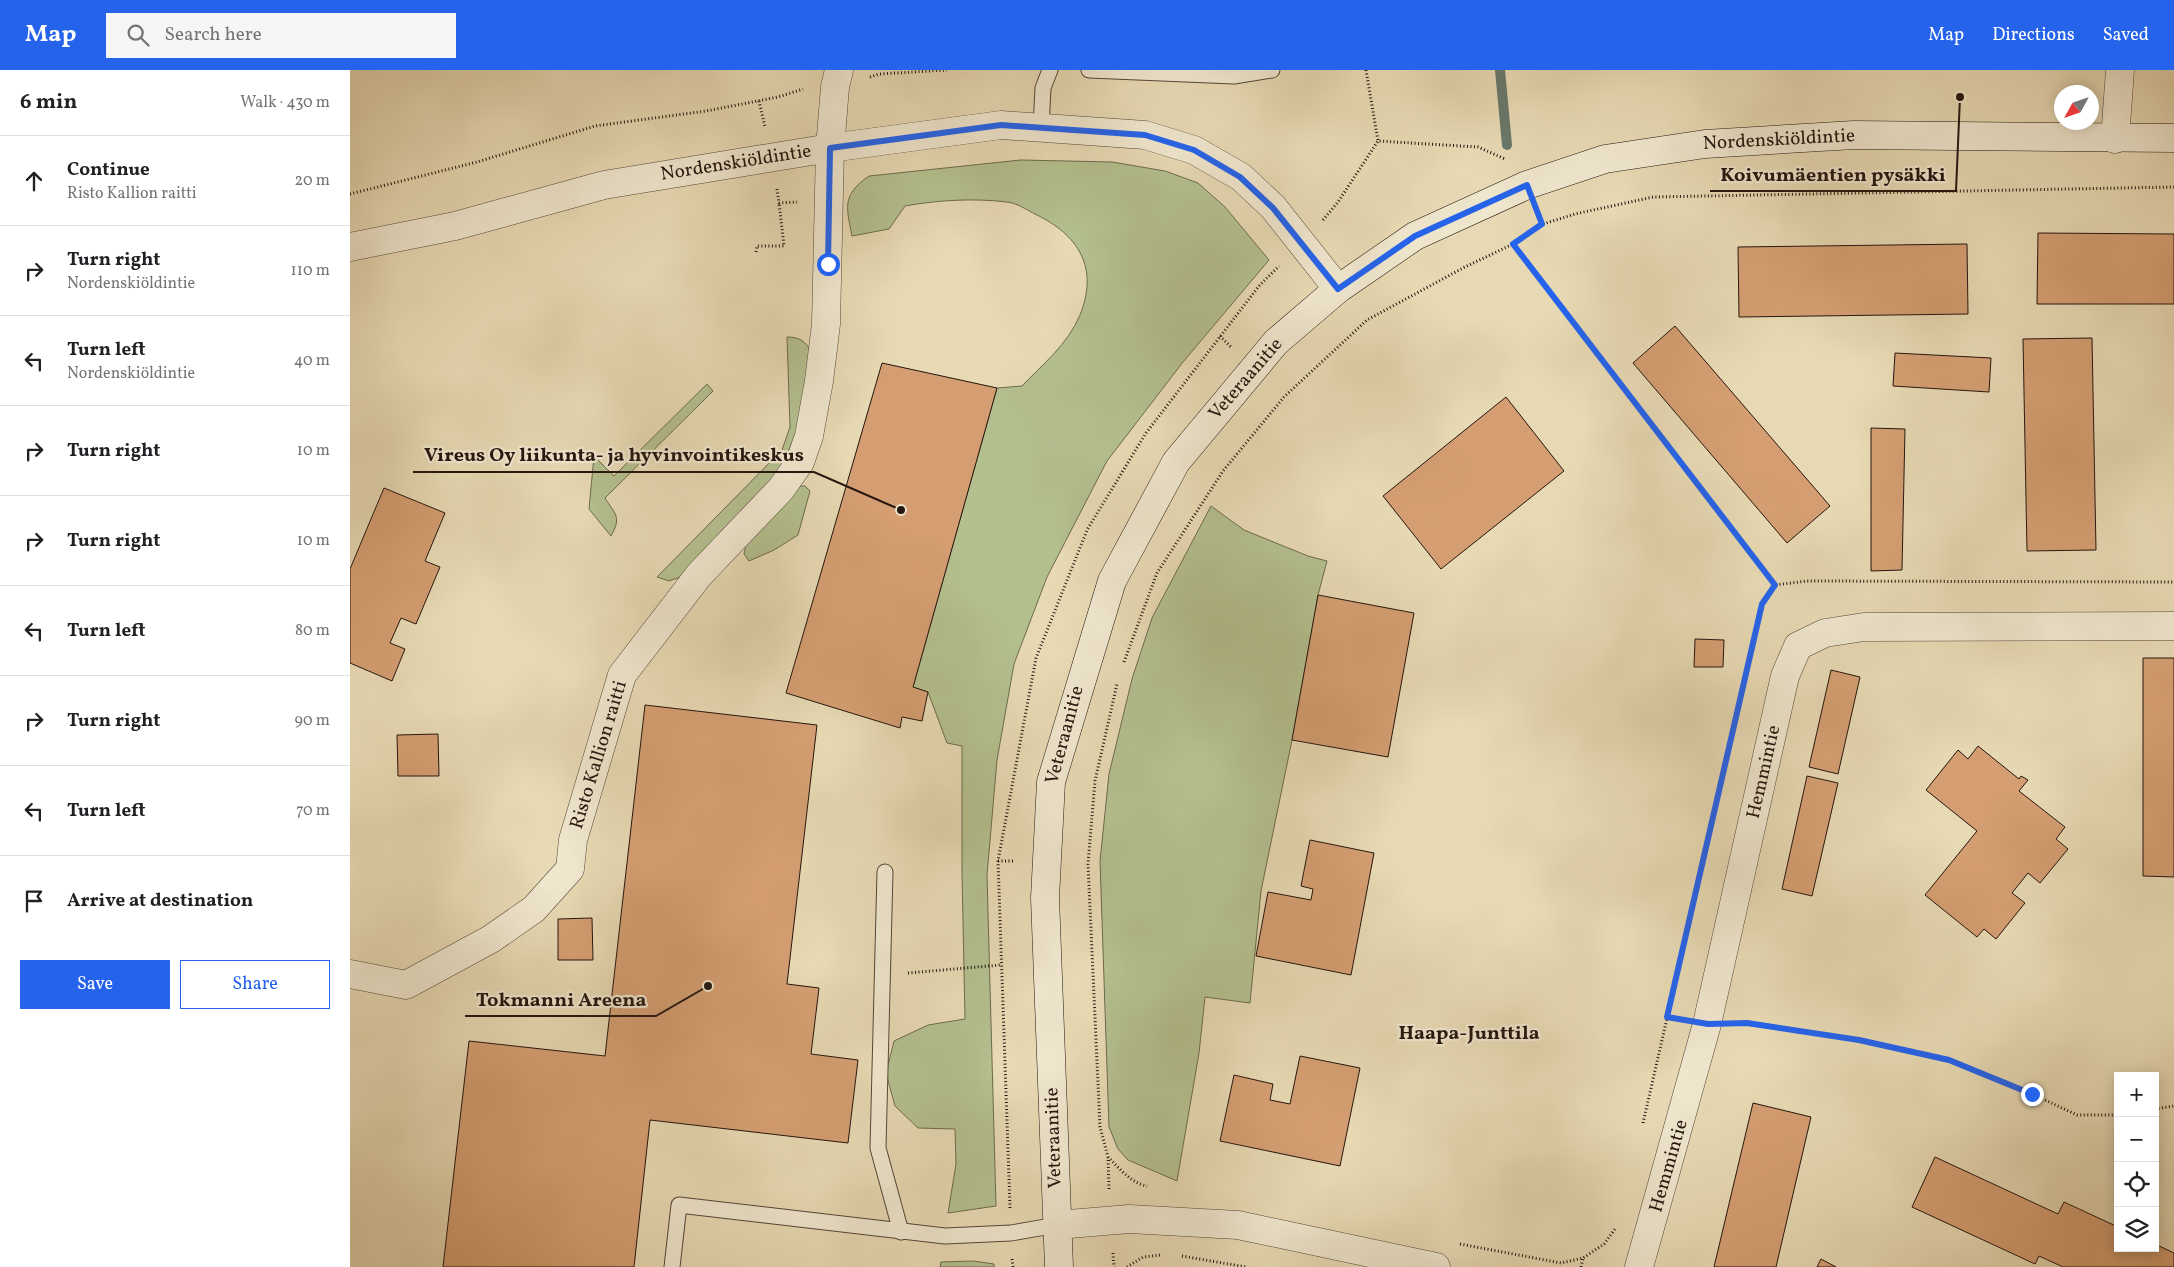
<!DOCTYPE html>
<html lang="en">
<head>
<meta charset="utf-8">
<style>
	:root { --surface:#fff; --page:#f6f6f6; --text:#202124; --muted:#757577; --line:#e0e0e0; --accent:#2563eb }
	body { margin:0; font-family:Vollkorn,serif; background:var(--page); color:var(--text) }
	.controls { position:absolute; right:15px; bottom:15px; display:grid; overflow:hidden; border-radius:0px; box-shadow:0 2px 12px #0003 }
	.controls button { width:45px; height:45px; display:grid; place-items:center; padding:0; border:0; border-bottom:1px solid var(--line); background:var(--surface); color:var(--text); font:25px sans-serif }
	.compass { position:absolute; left:1704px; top:15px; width:45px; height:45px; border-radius:50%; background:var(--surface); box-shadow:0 2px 12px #0003; rotate:230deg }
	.stop { position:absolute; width:15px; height:15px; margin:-11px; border:4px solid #2563eb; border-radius:50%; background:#fff }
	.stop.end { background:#2563eb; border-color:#fff; box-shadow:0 1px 5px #0008 }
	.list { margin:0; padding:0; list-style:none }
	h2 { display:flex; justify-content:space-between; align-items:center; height:65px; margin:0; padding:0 20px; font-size:21px }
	h2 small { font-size:16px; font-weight:400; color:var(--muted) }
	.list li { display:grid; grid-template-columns:32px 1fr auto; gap:15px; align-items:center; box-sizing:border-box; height:90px; padding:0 20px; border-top:1px solid var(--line) }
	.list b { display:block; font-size:19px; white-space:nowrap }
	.list p { margin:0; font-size:16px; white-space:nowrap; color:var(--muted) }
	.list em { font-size:16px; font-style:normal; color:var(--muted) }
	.actions { display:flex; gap:10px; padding:15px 20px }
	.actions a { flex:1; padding:11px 0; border:1px solid var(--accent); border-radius:0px; text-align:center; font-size:18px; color:var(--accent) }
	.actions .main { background:var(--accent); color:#fff }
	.icon { flex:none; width:28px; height:28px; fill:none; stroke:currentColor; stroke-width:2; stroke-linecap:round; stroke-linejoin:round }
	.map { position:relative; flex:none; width:1824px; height:1197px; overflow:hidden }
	header { display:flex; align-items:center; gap:30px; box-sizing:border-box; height:70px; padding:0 25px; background:var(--accent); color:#fff }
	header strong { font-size:24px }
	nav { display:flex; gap:28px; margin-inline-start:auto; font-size:18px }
	.search { width:350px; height:45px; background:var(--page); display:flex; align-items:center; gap:12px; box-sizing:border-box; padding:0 18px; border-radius:0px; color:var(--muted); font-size:19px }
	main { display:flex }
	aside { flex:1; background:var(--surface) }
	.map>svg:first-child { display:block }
</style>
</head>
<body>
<header>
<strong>Map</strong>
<div class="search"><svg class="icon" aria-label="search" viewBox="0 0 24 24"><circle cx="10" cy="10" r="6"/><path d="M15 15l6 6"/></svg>Search here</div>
<nav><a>Map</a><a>Directions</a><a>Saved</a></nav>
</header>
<main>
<aside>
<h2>6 min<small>Walk · 430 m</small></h2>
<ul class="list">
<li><svg class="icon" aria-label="ahead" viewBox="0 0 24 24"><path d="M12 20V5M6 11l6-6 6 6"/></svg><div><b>Continue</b><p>Risto Kallion raitti</p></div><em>20 m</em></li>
<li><svg class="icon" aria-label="right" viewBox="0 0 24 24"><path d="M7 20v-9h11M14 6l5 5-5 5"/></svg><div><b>Turn right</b><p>Nordenskiöldintie</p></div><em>110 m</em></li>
<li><svg class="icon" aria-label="left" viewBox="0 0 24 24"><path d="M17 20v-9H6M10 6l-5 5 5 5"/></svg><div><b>Turn left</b><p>Nordenskiöldintie</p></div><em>40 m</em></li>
<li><svg class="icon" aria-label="right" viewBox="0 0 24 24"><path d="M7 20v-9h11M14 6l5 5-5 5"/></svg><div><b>Turn right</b></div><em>10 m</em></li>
<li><svg class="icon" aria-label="right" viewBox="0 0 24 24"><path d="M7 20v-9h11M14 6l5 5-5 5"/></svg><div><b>Turn right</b></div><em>10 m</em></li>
<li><svg class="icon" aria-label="left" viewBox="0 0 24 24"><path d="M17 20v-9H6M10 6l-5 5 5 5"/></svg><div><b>Turn left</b></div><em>80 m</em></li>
<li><svg class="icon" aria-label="right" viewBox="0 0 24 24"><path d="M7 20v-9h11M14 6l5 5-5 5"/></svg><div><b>Turn right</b></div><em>90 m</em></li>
<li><svg class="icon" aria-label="left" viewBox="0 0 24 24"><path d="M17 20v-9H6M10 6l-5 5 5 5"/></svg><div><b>Turn left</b></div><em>70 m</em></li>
<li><svg class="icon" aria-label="arrive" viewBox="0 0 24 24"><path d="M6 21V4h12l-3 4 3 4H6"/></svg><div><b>Arrive at destination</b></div></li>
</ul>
<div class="actions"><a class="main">Save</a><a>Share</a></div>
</aside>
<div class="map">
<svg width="1824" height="1197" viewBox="0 0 1824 1197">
	<rect width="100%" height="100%" fill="#e7d9b3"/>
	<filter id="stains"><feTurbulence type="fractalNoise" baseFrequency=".004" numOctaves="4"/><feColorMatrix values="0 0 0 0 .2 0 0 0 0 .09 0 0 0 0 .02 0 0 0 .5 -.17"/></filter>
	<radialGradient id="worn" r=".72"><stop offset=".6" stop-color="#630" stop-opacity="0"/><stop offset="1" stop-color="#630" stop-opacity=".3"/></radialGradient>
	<path fill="#b4bf8e" stroke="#6c6a4e" d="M671,90L762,92L815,101L848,113L875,137L919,190L833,292L757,391L697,507L664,594L647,690L637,805L646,1136L598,1143L606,1094L605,1059L568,1058L545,1036L536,1003L544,971L578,955L615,949L612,803V676L597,673L578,622L563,617L647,318L672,316C693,294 718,274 730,245C749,198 729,165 685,144C677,140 667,133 657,132C623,128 589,130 555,136L539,159L502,166C496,136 492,125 519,106Z
		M437,267C449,267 456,271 461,282L451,351L431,399L336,505L319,511L307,507L432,380L440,357Z
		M357,314L363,321L255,428C265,444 272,447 261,466L239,439L244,386L264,406Z
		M446,416H455L460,421L448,465L424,480L399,491L394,484L397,470Z
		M861,436L894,460L958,486L977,491L968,525L942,670L911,821L900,933L855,927L849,983L827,1111L778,1090L768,1079L759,1057L750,791L759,704L782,609L802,548Z
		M623,1191L644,1194V1197H590L591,1192Z"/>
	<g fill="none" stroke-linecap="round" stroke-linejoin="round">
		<path stroke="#69786b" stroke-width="10" d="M1150,0L1157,75"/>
	</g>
	<path fill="#d49e72" stroke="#24150f" d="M1688,163L1824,164V234H1687Z
		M1617,174L1618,244L1389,247L1388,177Z
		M1325,256L1480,436L1437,473L1283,293Z
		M1742,268L1746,480L1677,481L1673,269Z
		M1545,283L1641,288L1639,322L1543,316Z
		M532,293L647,318L563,617L578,622L572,651L552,647L550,658L436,623Z
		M1156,327L1214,401L1091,499L1033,426Z
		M1521,358L1555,359L1552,500L1521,501Z
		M34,418L95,443L75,491L90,497L66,554L51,548L40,573L55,579L42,611L0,593V499Z
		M968,525L1064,543L1038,687L942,670Z
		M1345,569L1374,570L1373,597H1344Z
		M1793,588H1824V807L1793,806Z
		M1481,600L1510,607L1488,704L1459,697Z
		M295,635L467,655L437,914L469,918L461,984L508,990L498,1073L300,1050L284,1197H93L119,971L255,986Z
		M88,664L89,706H48L47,665Z
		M1628,676L1669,709L1671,706L1678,710L1669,721L1715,757L1706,769L1718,779L1690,813L1678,803L1662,823L1675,833L1646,869L1634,859L1627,867L1575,825L1627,761L1576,720L1608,680L1618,689Z
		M1457,706L1488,713L1462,826L1432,819Z
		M960,770L1024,783L1001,905L906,886L918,822L961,830L963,819L951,816Z
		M242,848L243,890H208V849Z
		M950,986L1010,998L990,1096L870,1071L884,1005L923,1014L920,1030L940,1034Z
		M1403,1033L1461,1047L1426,1197H1364Z
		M1585,1087L1708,1144L1714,1132L1768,1157V1178H1805V1174L1824,1183V1197H1713L1689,1186L1685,1194L1562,1137Z
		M1471,1189L1486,1197H1467Z"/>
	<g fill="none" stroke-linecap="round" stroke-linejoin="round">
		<g stroke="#554638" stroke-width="17">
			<path id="service" d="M739,0L884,6L922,0
				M691,58L693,18L700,0
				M535,802L528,1078L551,1162
				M322,1197L329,1135L595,1166L661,1163L707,1155"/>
		</g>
		<g stroke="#554638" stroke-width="29">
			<path id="minor" d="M1765,69L1770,0
				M0,904L56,915L141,869L184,839L220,799L223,770L272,605L349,505L431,419L450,392L459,366L469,311L476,254L480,78L485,17L489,0
				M707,1155L779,1149L888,1155L1086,1197
				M1289,1197L1357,954L1435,606L1448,576L1475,563L1514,557L1824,556"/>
		</g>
		<g stroke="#554638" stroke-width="29">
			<path id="tertiary" d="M0,177L105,156L254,115L480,78L651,55L795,65L844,80L891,107L923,137L988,219"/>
		</g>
		<g stroke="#24150f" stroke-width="29">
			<path id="secondary" d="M709,1197L695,828L701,712L762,511L826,392L926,272L988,219L1065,166L1177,115L1255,89L1355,74L1504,65L1824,68"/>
		</g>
		<path stroke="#24150f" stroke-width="3" stroke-dasharray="1 2.5" stroke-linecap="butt" d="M1016,0L1028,71
			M520,7L529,4L597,0
			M409,31L415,57
			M427,119L429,133L447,132
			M0,124L127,92L245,56L356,41L428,27L453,19
			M973,150L988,132L1028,71L1128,77L1155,89
			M1163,174L1424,515
			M406,182L407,176H434L429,133
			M870,266L881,277
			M774,592L807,503L873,401L934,327L1017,250L1113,198L1163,174L1193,154L1225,144L1303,127L1824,117
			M648,791H665
			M558,903L650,895
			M1388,953L1509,970L1599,990L1682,1024L1727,1045H1768
			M1805,1039L1824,1036
			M1293,1053L1412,534L1425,515L1457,511L1824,512
			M758,1087C769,1098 781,1113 797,1116
			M759,1119L758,1087L750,1057L738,794L745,711L767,614
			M660,1138L648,791L686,588L737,460L796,363L909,216L929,196
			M1110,1174L1211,1193L1233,1188L1254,1174L1265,1159
			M763,1183L764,1197
			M832,1186L896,1197
			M662,1189L663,1197
			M777,1197L793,1187L811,1185
			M1231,1197L1233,1188"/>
		<use href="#service" stroke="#efe6ce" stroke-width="15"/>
		<use href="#minor" stroke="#efe6ce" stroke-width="28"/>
		<use href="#tertiary" stroke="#efe6ce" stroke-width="28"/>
		<use href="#secondary" stroke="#efe6ce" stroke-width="28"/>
	</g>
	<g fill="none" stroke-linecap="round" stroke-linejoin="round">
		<path stroke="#2563eb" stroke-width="6" d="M478,194L480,78L651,55L795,65L844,80L890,107L923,138L988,219L1065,166L1177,115L1192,154L1163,174L1425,515L1412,534L1317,947L1358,954L1397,953L1509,970L1599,990L1682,1024"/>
	</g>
	<g text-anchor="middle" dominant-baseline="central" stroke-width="4.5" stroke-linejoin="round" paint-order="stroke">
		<g font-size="19" fill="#24150f" stroke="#efe6ce">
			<text transform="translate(1429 70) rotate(-3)">Nordenskiöldintie</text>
			<text transform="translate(386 93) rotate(-9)">Nordenskiöldintie</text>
			<text transform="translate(896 309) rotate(-49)">Veteraanitie</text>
			<text transform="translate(715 665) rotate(-75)">Veteraanitie</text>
			<text transform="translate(249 685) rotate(-73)">Risto Kallion raitti</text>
			<text transform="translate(1414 702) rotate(-77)">Hemmintie</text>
			<text transform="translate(704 1068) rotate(-92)">Veteraanitie</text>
			<text transform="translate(1319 1096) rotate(-74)">Hemmintie</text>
		</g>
		<g font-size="20" font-weight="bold" fill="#24150f" stroke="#efe6ce">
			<text x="1119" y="964">Haapa-Junttila</text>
		</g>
	</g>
	<path fill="none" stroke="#24150f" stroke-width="2" d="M1610 27L1606 121H1360M551 440L464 402H63M358 916L306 946H115"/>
	<g fill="#24150f" stroke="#efe6ce" stroke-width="2">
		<circle cx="1610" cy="27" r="5"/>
		<circle cx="551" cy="440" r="5"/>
		<circle cx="358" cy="916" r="5"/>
	</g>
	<g font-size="20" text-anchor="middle" font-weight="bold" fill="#24150f" stroke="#efe6ce" stroke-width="4.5" stroke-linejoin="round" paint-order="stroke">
		<text x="1483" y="111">Koivumäentien pysäkki</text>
		<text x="264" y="391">Vireus Oy liikunta- ja hyvinvointikeskus</text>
		<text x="211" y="936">Tokmanni Areena</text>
	</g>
	<rect width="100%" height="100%" filter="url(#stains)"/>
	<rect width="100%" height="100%" fill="url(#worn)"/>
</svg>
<div class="controls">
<button>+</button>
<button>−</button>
<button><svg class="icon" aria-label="locate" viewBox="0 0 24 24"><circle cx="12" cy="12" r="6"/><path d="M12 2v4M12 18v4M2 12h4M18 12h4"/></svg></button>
<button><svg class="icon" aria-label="layers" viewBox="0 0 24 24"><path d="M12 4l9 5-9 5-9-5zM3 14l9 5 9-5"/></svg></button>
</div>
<svg class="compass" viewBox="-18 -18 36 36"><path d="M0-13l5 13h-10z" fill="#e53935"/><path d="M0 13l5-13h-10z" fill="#757577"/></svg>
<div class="stop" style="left:478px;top:194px"></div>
<div class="stop end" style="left:1682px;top:1024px"></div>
</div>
</main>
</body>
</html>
